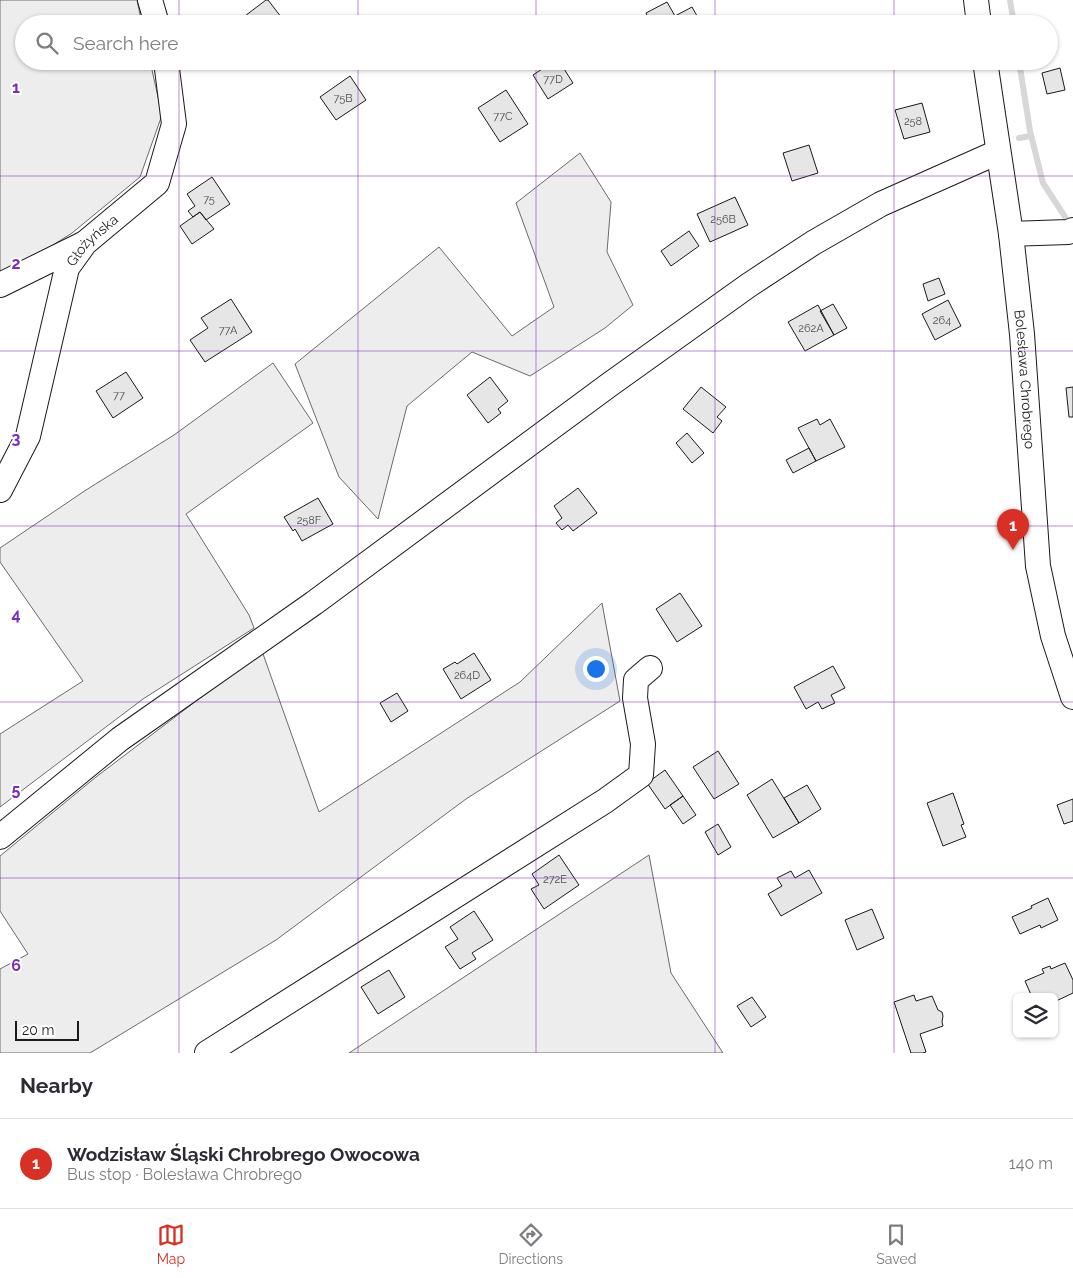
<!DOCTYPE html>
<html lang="en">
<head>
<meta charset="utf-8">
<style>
	:root { --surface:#fff; --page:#f7f7f7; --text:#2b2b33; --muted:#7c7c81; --line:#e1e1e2; --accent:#d93025 }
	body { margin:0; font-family:Raleway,sans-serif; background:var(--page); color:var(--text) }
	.controls { position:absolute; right:15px; bottom:15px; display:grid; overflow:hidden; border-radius:8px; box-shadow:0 1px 4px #0004 }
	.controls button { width:45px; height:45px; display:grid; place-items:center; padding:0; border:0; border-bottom:1px solid var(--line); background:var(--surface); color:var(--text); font:25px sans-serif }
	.scale { position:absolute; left:15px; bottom:12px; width:64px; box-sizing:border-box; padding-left:5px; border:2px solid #1a1a1a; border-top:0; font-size:14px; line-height:18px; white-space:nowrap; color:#1a1a1a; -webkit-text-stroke:4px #fff; paint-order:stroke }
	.you { position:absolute; left:595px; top:668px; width:18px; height:18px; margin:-12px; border:4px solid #fff; border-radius:50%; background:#1a73e8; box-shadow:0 0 0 8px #1a73e833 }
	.badge { display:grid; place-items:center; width:32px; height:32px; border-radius:50%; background:var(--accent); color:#fff; font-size:16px; font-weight:700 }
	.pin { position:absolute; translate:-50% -41px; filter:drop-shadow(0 1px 2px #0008) }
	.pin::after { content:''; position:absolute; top:26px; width:18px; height:15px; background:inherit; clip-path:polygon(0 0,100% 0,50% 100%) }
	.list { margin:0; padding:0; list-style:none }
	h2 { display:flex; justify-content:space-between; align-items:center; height:65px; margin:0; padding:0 20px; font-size:21px }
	h2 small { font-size:16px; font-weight:400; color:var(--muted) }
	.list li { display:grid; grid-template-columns:32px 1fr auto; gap:15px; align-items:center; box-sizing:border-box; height:90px; padding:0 20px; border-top:1px solid var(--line) }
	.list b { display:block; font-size:19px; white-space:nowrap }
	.list p { margin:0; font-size:16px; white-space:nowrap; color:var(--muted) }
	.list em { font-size:16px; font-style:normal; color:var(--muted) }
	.icon { flex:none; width:28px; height:28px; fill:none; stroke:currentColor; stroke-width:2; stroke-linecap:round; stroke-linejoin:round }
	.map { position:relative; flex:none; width:1073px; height:1053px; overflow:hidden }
	.search { position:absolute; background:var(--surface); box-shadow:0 1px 4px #0004; left:15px; right:15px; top:15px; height:55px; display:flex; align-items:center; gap:12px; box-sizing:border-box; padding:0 18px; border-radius:28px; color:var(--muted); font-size:19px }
	.sheet { height:155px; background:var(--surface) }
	nav { display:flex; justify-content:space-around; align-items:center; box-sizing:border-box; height:70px; border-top:1px solid var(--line); background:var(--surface); font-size:14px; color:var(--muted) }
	nav a { display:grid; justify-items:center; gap:2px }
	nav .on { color:var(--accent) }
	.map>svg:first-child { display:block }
</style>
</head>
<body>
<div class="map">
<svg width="1073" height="1053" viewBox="0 0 1073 1053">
	<rect width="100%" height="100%" fill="#fff"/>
	<path fill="#ededed" stroke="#6a6a6a" d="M0,0H137L142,24H24V61H150L162,115L140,177L72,233L23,264L0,275Z
		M580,153L611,202L607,252L633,305L605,328L530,376L472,352L407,406L378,519L339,477L295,364L439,247L512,336L554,307L516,203Z
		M273,363L313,423L186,514L249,615L254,628L143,699L0,807V734L83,681L0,562V548L86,490L174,435Z
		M602,603L620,701L466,799L276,940L90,1053H0V969L28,954L0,911V856L96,777L262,651L319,812L520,682Z
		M649,855L671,973L723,1053H349Z"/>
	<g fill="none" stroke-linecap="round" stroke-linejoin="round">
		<path stroke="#d7d7d7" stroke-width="6" d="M1010,0L1014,24
			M1019,61L1030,131L1043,183L1071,226
			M1019,138L1031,136"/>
	</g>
	<path fill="#e6e6e6" stroke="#1a1a1a" d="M266,0H268L285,22L283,24H239L237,22Z
		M667,2L675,16L692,7L701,23L651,24L646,13Z
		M554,61H559L573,83L548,99L533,75Z
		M1060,68L1065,90L1047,94L1042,73Z
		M350,76L366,100L336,120L320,97Z
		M506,90L528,124L500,142L478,108Z
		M922,103L930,132L904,139L895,110Z
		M809,145L818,173L792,181L783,153Z
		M212,177L230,204L206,220L200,212L193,217L188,211L195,206L187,194Z
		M735,197L748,225L710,242L697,214Z
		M200,212L214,229L192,244L180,226Z
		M689,231L699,246L671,266L661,251Z
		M939,278L945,294L928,301L923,284Z
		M231,299L252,332L205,362L190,340L208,328L201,318Z
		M948,300L961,326L935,340L922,314Z
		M833,304L847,328L834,335L820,311Z
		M818,305L834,335L805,351L788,322Z
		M126,372L143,398L113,418L96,391Z
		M490,377L508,401L498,409L501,413L488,423L467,395Z
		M701,387L726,407L717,417L722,421L713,433L683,409Z
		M1073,387V417H1069L1066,388Z
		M817,419L820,425L830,419L845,447L816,461L798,428Z
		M687,433L704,453L692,463L676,443Z
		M809,448L816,461L793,473L786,460Z
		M578,488L597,513L573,531L568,525L562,530L556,523L562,518L554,506Z
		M318,498L333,524L302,541L295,529L293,531L284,517Z
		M680,593L702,626L677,642L656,609Z
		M474,653L491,680L461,699L443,669L455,662L457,664Z
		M833,666L845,688L831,695L835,703L822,709L818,702L806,709L794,687Z
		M397,693L408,711L391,722L380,703Z
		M718,751L739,784L714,799L693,767Z
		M665,770L683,796L665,809L647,783Z
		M772,779L799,823L773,838L747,795Z
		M807,785L821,809L799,823L784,798Z
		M953,793L964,824L961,825L966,837L943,846L927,803Z
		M683,796L696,815L683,824L670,805Z
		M1073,799V821L1064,824L1057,805Z
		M718,824L731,847L718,855L705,832Z
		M559,855L579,885L544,909L531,889L539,885L532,874Z
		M809,870L822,893L781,916L768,894L782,886L777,878L791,871L795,878Z
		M1048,898L1058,920L1041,928L1040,925L1020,934L1012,917L1032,908L1031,906Z
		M872,909L884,938L857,950L845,920Z
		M474,911L493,940L472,953L476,959L460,969L445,947L458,939L450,927Z
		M1065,963L1073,980V993L1054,1002V997H1032L1025,981L1044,973L1042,969L1050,966L1051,969Z
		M389,970L405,997L378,1014L361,987Z
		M914,995L916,1001L932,996L938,1010L942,1012L943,1016L942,1022L943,1026L920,1034L926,1052L923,1053H911L894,1002Z
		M752,997L766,1017L751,1027L737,1006Z"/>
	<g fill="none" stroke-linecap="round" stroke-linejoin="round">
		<g stroke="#1a1a1a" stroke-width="26">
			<g id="minor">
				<path d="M150,0L157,24"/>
				<path d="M976,0L979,24"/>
				<path id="s1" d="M985,61L1011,234L1022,334L1038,566L1053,636L1073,697"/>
				<path d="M1011,234L1068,232L1073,230"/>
				<path d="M0,285L83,244"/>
				<path id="s2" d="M0,490L28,436L67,268L85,243L157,183L174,124L166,61"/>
				<path d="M0,837L120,739L314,603L609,385L749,285L813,243L881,204L998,152"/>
				<path d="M207,1053L605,801L641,775L643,744L635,698L636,680L650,668"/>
			</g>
		</g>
		<use href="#minor" stroke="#fff" stroke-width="24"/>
	</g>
	<path fill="none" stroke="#7b2cbf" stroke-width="1" stroke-opacity="0.55" d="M179,0V24M358,0V24M536,0V24M715,0V24M894,0V24M179,61V1053M358,61V1053M536,61V1053M715,61V1053M894,61V1053M0,176H1073M0,351H1073M0,526H1073M0,702H1073M0,878H1073"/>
	<g text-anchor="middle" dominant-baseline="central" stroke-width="4" stroke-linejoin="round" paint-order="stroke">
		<g font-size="11" fill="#4d4d4d">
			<text x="553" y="79">77D</text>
			<text x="343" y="98">75B</text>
			<text x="503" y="116">77C</text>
			<text x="913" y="121">258</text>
			<text x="209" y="199">75</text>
			<text x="723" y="219">256B</text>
			<text x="942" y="320">264</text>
			<text x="811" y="328">262A</text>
			<text x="228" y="330">77A</text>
			<text x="119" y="395">77</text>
			<text x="309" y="520">258F</text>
			<text x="467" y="675">264D</text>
			<text x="555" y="879">272E</text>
		</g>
		<g font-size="14" fill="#1a1a1a" stroke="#fff">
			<text stroke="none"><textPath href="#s2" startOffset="271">Głożyńska</textPath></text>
			<text stroke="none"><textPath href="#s1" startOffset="321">Bolesława Chrobrego</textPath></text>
		</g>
	</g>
	<g font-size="16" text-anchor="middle" font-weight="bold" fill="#7b2cbf" stroke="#fff" stroke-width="4" stroke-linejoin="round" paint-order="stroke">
		<text x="16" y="93">1</text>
		<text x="16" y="269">2</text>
		<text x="16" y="444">3</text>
		<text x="16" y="620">4</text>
		<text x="16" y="795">5</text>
		<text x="16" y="971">6</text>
	</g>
</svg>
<div class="controls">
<button><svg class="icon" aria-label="layers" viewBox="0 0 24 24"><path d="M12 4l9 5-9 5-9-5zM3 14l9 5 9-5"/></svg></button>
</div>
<div class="scale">20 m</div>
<div class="you"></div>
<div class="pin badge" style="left:1013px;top:550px">1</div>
<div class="search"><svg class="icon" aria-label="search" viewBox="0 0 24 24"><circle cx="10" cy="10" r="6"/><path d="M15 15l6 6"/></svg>Search here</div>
</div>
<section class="sheet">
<h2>Nearby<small></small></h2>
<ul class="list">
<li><span class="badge">1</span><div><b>Wodzisław Śląski Chrobrego Owocowa</b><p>Bus stop · Bolesława Chrobrego</p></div><em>140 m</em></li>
</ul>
</section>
<nav>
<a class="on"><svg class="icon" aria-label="map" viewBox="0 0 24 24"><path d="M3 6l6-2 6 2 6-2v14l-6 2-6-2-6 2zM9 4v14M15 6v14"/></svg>Map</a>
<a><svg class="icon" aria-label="directions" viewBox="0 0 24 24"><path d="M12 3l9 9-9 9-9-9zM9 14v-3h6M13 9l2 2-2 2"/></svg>Directions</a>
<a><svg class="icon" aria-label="saved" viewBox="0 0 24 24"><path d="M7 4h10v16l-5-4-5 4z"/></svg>Saved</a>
</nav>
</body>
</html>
